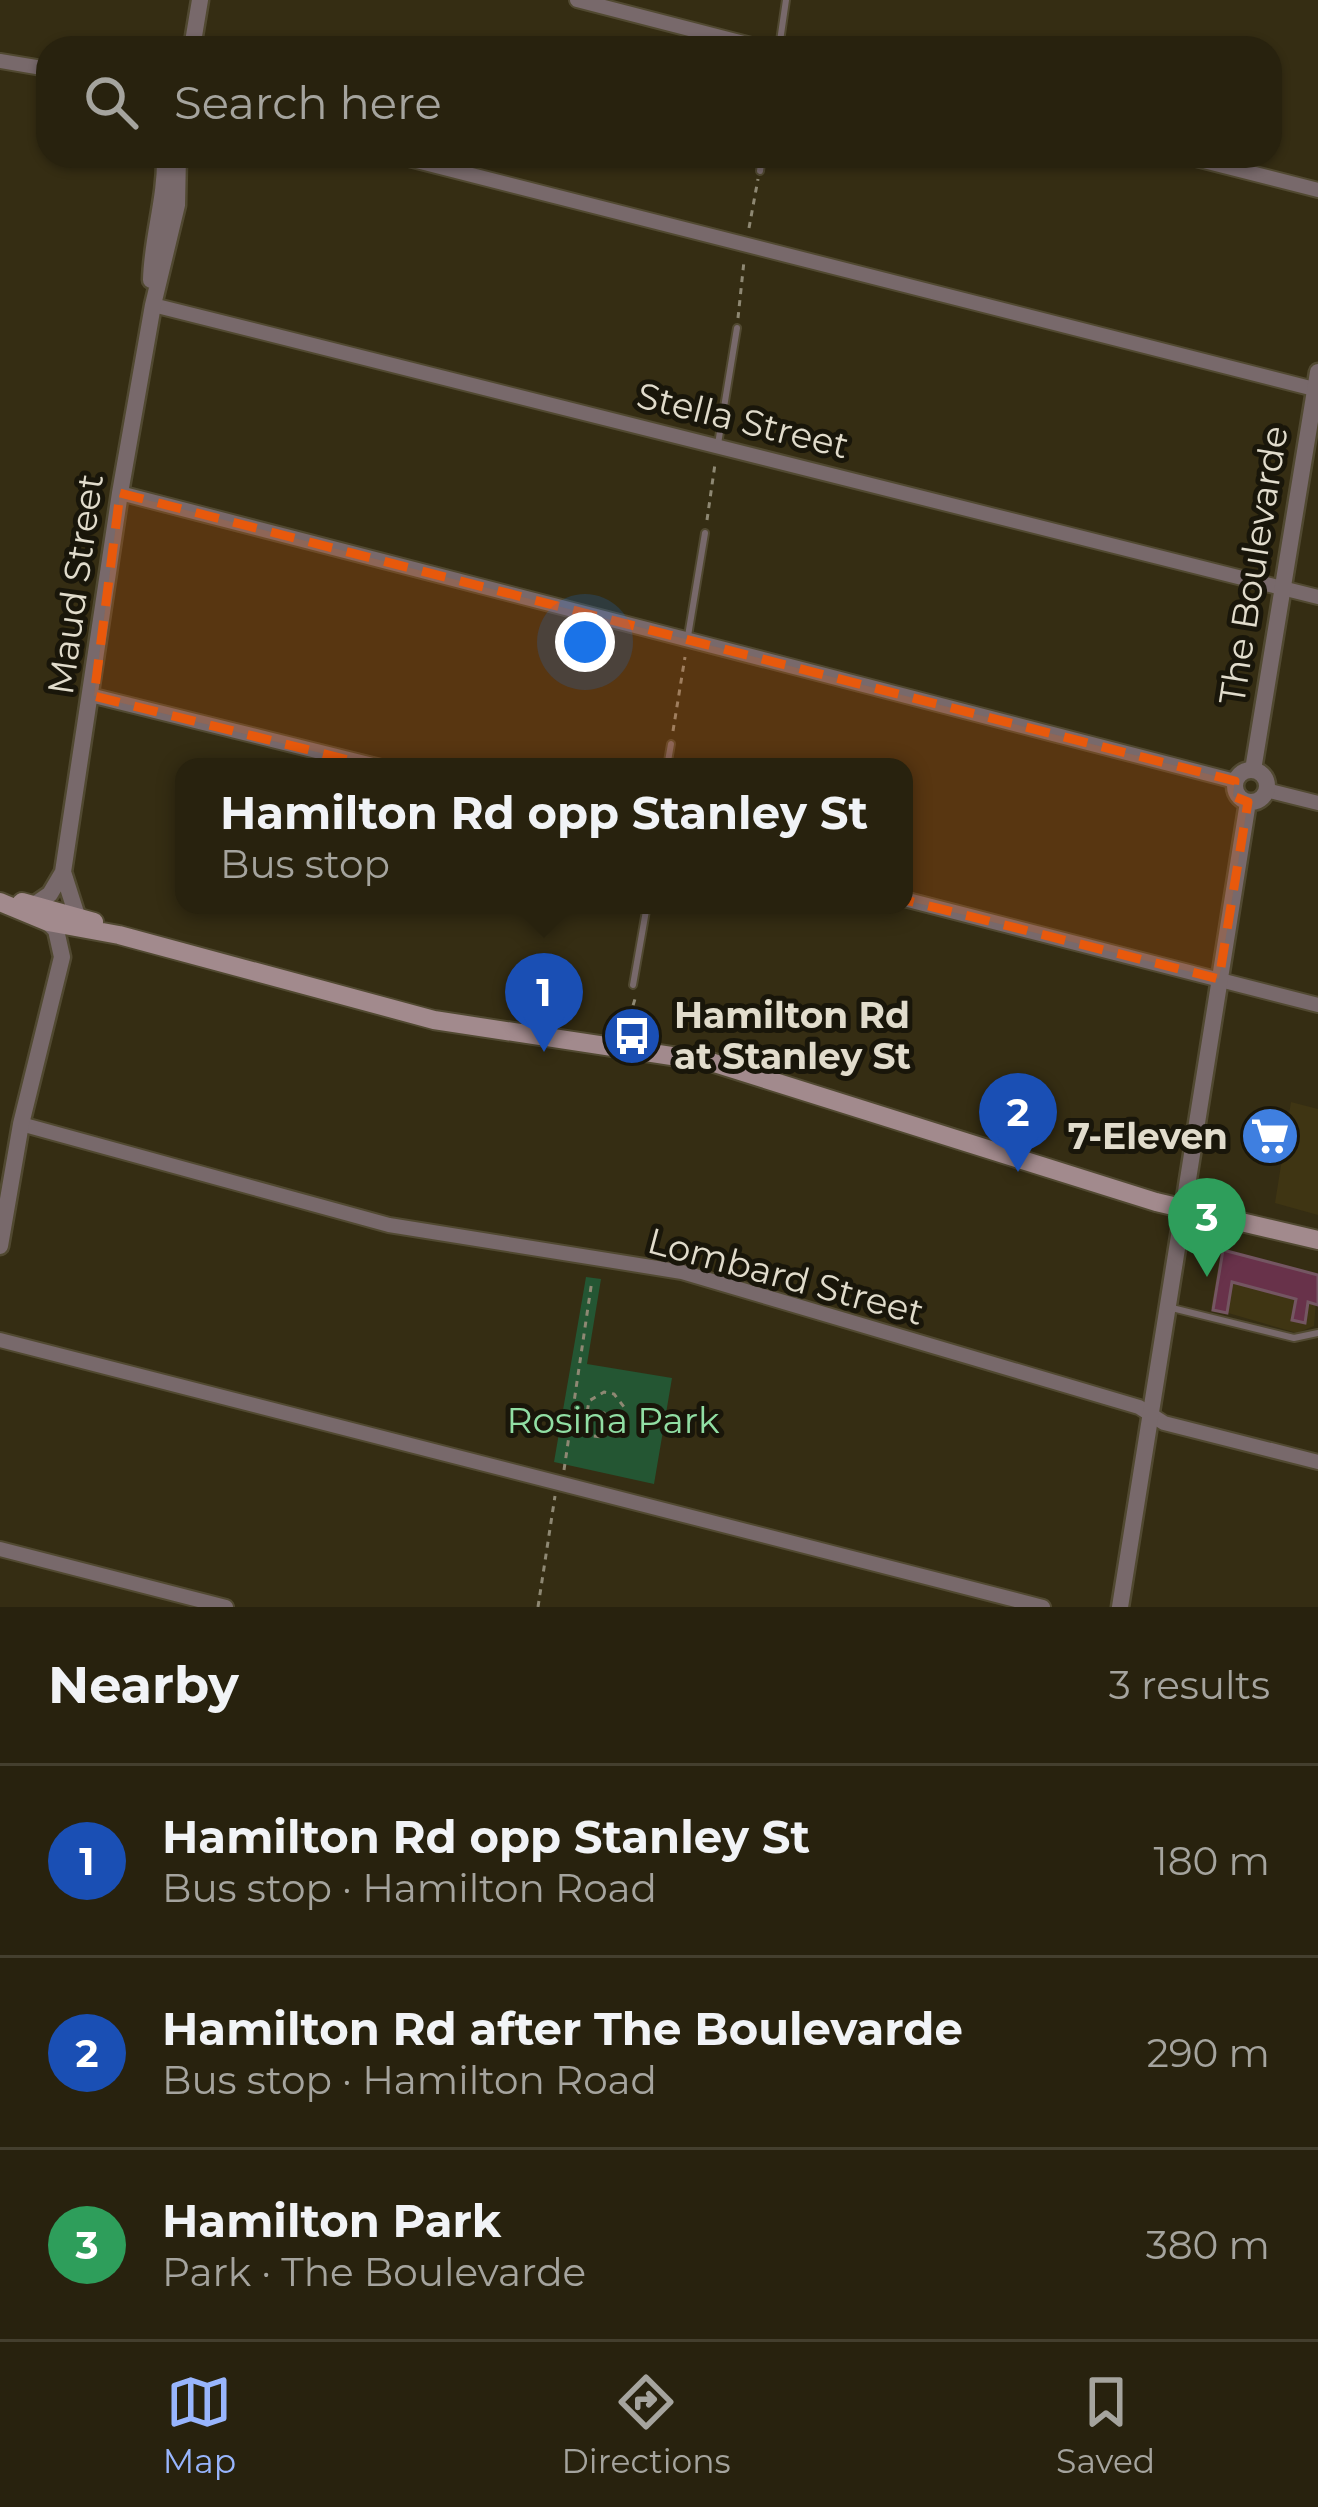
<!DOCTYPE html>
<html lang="en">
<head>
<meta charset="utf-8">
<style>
	:root { --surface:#28220e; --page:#342f1c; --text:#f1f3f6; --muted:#a5a49e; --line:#443f2e; --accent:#98b5fd }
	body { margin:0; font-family:Montserrat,sans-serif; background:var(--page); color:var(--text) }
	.you { position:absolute; left:585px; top:642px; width:42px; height:42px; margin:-30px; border:9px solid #fff; border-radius:50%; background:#1a73e8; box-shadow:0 0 0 18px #1a73e833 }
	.badge { display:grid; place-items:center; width:78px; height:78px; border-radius:50%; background:var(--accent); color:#fff; font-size:39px; font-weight:700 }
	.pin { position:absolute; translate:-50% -99px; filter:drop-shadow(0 3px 6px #0008) }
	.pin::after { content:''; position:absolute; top:63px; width:42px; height:36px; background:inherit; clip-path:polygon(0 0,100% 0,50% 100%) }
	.popup { position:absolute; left:175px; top:758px; width:738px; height:156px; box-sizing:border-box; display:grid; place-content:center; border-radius:24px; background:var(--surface); filter:drop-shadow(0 3px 9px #0005); font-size:39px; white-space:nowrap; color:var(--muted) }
	.popup b { font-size:45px; color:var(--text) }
	.popup::after { content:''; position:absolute; left:50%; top:100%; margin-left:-24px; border:24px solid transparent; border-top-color:var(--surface) }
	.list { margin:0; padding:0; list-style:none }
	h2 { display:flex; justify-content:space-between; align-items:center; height:156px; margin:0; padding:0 48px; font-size:51px }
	h2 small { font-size:39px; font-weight:400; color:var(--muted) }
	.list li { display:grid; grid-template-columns:78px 1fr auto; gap:36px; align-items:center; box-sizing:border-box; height:192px; padding:0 48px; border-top:3px solid var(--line) }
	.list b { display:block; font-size:45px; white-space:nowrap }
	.list p { margin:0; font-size:39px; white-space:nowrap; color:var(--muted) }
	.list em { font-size:39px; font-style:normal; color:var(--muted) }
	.icon { flex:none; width:66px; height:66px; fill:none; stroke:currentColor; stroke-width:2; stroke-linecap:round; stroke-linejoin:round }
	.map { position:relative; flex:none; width:1318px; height:1607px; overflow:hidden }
	.search { position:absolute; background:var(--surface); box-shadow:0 3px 9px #0004; left:36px; right:36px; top:36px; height:132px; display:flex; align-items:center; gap:30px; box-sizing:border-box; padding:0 42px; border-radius:36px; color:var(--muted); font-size:45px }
	.sheet { height:732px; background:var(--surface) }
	nav { display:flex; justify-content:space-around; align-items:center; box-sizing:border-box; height:168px; border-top:3px solid var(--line); background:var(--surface); font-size:33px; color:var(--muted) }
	nav a { display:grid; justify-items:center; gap:6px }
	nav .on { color:var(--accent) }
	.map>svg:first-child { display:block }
</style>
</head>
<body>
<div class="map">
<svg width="1318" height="1607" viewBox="0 0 1318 1607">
	<rect width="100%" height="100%" fill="#352d13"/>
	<path fill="#3f3513" d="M1291,1102L1318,1109V1215L1275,1203Z
		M1221,1251L1318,1276L1314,1326L1297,1333L1211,1308Z"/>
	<path fill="#245633" d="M586,1277L601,1279L587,1364L672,1378L654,1484L554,1462Z"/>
	<path fill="#68324a" stroke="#745662" stroke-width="3" d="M1259,1117L1286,1121L1281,1155L1254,1150Z
		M1223,1250L1318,1275V1305L1308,1302L1305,1323L1292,1320L1296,1299L1232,1282L1227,1313L1213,1310Z"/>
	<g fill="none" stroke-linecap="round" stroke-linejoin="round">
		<g stroke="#514931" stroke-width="10">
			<path id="service" d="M779,48L786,0
				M760,171L762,156
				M718,444L737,328
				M688,636L705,533
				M667,767L671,744
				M633,985L647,905
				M1172,1308L1294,1338L1318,1333"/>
		</g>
		<g stroke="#514931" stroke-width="18">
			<path id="minor" d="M577,0L763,48
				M0,61L48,69
				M397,156L1318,390
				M1184,156L1318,190
				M153,305L1318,597
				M120,493L1235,781
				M94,696L381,767
				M1266,790L1318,803
				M904,899L1318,1005
				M21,1124L389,1225L682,1272L1139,1407L1164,1423L1318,1462
				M0,1340L1043,1607
				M0,1549L226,1607"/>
		</g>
		<g stroke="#514931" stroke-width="21">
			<path id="tertiary" d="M192,48L200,0
				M151,280C152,237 166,199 165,156
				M1235 786a16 16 0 1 1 32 0a16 16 0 1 1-32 0Z
				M1253,770L1318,372
				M34,905L50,894L63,872
				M77,916L63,872L120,493L153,305L177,205L178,156
				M0,1246L21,1124L62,957L56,930L48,922
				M1120,1607L1248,802"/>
		</g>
		<g stroke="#514931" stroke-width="22">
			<path id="secondary" d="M0,902L48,922L119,935L434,1020L711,1062L1156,1202L1318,1240
				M22,902L94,922"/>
		</g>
		<path stroke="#8e8873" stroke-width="3" stroke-dasharray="6 6" stroke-linecap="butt" d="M749,228L758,179
			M738,318L744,261
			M707,520L715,464
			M673,731L685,657
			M626,1028L635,999
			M589,1413H604L612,1427
			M570,1433L601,1437L621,1422L624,1407L614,1394L604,1392L589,1401L587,1413H572
			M564,1470L592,1280
			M538,1607L555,1496"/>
		<use href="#service" stroke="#78696b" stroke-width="6"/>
		<use href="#minor" stroke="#78696b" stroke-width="14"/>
		<use href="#tertiary" stroke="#78696b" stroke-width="16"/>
		<use href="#secondary" stroke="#a28a8d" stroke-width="18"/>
	</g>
	<path fill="#e8590c" fill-opacity="0.2" stroke="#e8590c" stroke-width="9" stroke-dasharray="24 15" stroke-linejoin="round" d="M120,493L1235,781L1233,796L1248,802L1219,979L94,696Z"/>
	<defs>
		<g id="bus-disc" transform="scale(3)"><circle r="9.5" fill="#1a4fb4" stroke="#19160a"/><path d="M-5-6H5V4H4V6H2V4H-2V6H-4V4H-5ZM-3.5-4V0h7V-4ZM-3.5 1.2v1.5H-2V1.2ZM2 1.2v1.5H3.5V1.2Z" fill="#fff"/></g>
		<g id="supermarket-disc" transform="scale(3)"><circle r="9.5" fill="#3f7fe0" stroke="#19160a"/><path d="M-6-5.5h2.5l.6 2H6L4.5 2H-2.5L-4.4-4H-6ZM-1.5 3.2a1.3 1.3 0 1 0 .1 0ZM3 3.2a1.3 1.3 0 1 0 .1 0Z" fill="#fff"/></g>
	</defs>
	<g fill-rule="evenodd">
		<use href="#bus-disc" x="632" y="1036"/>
		<use href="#supermarket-disc" x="1270" y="1136"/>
	</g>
	<g text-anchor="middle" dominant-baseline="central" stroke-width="10" stroke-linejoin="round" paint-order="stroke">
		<g font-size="36" fill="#e1dccc" stroke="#19160a">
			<text transform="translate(743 420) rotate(14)">Stella Street</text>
			<text transform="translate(1253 565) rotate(-81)">The Boulevarde</text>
			<text transform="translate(75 584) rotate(-82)">Maud Street</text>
			<text transform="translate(786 1276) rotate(15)">Lombard Street</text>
		</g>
		<g font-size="36" font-weight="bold" fill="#e1dccc" stroke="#19160a" text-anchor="start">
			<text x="674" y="1015">Hamilton Rd<tspan x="674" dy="41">at Stanley St</tspan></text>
			<text x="1228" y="1136" text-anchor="end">7-Eleven</text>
		</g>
		<g font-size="36" fill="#91dfa4" stroke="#19160a">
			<text x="613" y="1420">Rosina Park</text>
		</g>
	</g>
</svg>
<div class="you"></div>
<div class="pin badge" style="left:544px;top:1052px;background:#1a4fb4">1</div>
<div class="popup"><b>Hamilton Rd opp Stanley St</b>Bus stop</div>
<div class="pin badge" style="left:1018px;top:1172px;background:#1a4fb4">2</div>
<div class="pin badge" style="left:1207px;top:1277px;background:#2e9e5b">3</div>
<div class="search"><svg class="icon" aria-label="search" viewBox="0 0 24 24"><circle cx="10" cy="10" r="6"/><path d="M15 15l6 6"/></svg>Search here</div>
</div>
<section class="sheet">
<h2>Nearby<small>3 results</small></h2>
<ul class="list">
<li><span class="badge" style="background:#1a4fb4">1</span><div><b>Hamilton Rd opp Stanley St</b><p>Bus stop · Hamilton Road</p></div><em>180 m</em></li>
<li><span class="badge" style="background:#1a4fb4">2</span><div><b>Hamilton Rd after The Boulevarde</b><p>Bus stop · Hamilton Road</p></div><em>290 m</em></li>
<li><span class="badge" style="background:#2e9e5b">3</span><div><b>Hamilton Park</b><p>Park · The Boulevarde</p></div><em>380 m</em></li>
</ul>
</section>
<nav>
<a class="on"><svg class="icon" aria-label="map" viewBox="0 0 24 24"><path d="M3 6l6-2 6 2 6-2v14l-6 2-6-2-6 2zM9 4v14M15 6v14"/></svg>Map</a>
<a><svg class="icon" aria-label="directions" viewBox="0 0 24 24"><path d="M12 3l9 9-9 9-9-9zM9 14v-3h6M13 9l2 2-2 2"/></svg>Directions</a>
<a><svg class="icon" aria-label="saved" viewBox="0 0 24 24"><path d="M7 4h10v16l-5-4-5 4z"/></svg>Saved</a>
</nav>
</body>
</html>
